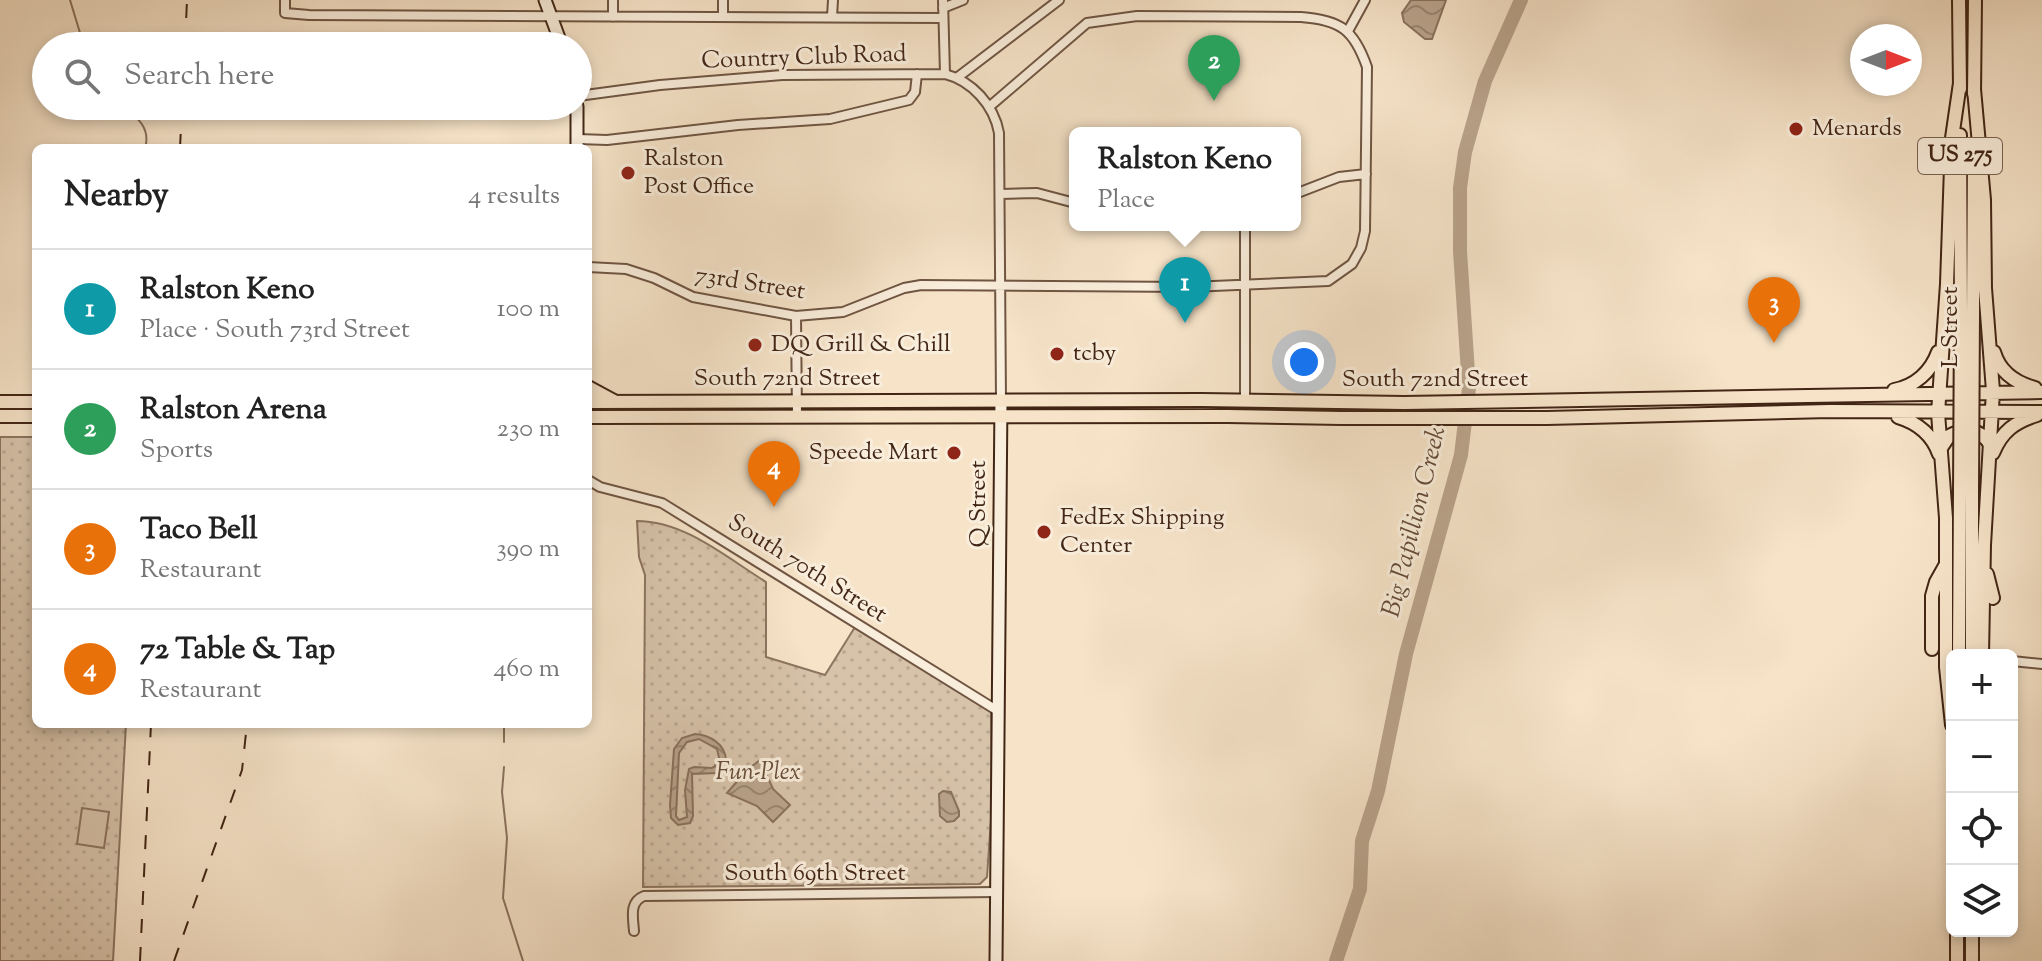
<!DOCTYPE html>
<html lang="en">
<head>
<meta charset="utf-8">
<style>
	:root { --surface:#fff; --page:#f2f2f2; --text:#222; --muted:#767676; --line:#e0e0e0; --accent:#7c3aed }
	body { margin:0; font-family:"Sorts Mill Goudy",serif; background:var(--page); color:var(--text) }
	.controls { position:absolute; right:24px; bottom:24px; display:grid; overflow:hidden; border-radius:12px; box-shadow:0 4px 12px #0003 }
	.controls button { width:72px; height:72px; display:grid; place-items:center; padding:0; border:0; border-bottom:2px solid var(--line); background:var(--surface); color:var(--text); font:40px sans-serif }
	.compass { position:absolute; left:1850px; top:24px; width:72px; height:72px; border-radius:50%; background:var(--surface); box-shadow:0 4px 12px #0003; rotate:90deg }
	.you { position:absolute; left:1304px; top:362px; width:28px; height:28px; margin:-20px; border:6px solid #fff; border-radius:50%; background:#1a73e8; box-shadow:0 0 0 12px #1a73e833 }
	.badge { display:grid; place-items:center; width:52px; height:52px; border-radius:50%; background:var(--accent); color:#fff; font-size:26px; font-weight:700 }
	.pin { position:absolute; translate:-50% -66px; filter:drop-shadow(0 2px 4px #0008) }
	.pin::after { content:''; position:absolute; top:42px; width:28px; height:24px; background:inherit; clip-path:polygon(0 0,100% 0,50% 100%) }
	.popup { position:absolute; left:1069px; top:127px; width:232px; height:104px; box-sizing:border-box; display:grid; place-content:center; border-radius:12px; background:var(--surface); filter:drop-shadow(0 2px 6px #0005); font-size:26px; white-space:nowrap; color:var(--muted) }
	.popup b { font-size:30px; color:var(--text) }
	.popup::after { content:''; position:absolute; left:50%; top:100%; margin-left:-16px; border:16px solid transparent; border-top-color:var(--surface) }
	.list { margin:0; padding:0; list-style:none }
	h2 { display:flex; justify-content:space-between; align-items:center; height:104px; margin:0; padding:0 32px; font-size:34px }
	h2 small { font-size:26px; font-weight:400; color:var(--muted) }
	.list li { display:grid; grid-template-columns:52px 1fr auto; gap:24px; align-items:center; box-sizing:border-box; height:120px; padding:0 32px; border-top:2px solid var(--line) }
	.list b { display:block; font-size:30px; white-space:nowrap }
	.list p { margin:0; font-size:26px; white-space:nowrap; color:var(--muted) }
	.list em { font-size:26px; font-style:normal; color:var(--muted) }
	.icon { flex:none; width:44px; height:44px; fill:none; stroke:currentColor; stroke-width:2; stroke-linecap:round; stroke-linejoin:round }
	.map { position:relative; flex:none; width:2042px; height:961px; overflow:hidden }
	.search { position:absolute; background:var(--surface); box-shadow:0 4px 12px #0003; left:32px; top:32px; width:560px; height:88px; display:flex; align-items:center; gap:20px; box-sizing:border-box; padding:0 28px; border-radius:44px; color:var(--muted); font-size:30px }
	.panel { position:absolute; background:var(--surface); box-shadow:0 4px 12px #0003; left:32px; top:144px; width:560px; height:584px; border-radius:12px }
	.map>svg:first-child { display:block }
</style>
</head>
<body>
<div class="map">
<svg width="2042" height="961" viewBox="0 0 2042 961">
	<defs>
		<pattern id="park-dots" width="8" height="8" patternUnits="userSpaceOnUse" patternTransform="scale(2)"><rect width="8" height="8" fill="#d7c3aa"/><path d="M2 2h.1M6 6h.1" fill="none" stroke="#baa791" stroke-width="1.8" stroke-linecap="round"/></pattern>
		<pattern id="water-waves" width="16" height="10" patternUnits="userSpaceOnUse" patternTransform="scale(2)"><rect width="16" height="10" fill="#b9a38b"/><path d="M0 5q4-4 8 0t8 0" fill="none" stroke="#988570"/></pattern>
	</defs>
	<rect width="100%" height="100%" fill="#f6e3c8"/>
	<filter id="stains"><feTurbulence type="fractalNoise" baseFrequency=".0025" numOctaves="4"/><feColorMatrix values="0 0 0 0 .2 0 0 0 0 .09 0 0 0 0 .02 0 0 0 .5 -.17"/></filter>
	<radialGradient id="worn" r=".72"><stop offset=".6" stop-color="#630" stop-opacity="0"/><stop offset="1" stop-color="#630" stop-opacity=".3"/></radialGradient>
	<path fill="url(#park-dots)" stroke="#8c7460" stroke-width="2" d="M0,437H36V724H126L113,961H0Z
		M637,521C685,521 727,558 766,582V657L825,675L855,627L991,710L992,805L987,877L980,884L643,887L645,575L639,557Z"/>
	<path fill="#d7c3aa" stroke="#8c7460" stroke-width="2" d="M82,808L109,812L104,848L77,844Z"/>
	<path fill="url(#water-waves)" stroke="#89715c" stroke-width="2" fill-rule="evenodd" d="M1411,0H1446L1432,39H1425L1404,22L1402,13Z
		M695,734C710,735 725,744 726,760L717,773L692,774L693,816L690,823L678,825L671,818L670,805L674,749L682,738ZM699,739L717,749L720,762L712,768L694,767L689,769L685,790L687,817L679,820L676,816L679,753L687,742Z
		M760,760L773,789L790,805L773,822L757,806L727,793L747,770Z
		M943,791L951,792L959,811V816L954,821L947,822L940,816L939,794Z"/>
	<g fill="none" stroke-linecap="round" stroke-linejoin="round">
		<path stroke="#89715c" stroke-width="2" d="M70,0L84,46
			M124,106C138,118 151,129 145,148
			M504,742V724
			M504,767L502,792L507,838L503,898L523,961"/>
		<path stroke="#b9a38b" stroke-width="14" d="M1336,961L1360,889L1362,841L1378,791L1406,654L1461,455L1469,388L1460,251V188L1465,152L1485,81L1521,0"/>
		<g stroke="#6f5542" stroke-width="12">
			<path id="street" d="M285,0V13L309,15L943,18
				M613,0V17
				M943,0L945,74
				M943,8L963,0
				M723,17V0
				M832,17L833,0
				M1348,31L1365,0
				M958,77L1059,0
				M578,96L660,85L782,75L945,74C972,81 994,105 999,133L1001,400
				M578,139L607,140L738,125L830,119L909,100L915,92L917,74
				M1001,194L1037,193L1075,203
				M1295,194L1339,177L1366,174
				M588,267L626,269L654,278L693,297L796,316L843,312L904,288L921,285L1190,287L1328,281L1352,264L1361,248L1365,231L1367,67C1354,30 1341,20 1301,17L1137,16L1087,23L989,107
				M796,316L797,417
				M1245,401V225
				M588,480L600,487L662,503L998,711
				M2012,661L2042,664
				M634,931C633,917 629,902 644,896L996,892"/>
		</g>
		<g stroke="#422615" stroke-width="15">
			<path id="secondary" d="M545,0L562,46
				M577,148V106
				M996,961L1001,400"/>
		</g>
		<g stroke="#422615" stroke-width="16">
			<path id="primary" d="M1959,0L1960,89
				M1974,89L1984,200L1985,288L1993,391L1984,545L1982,655
				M1974,94L1975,0
				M1960,135L1961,313
				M1973,313L1974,156
				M1994,352C2000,373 2016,383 2035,388
				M588,387L614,401
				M1894,390C1915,386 1931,372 1938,352
				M0,402H36
				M588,402L1202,400L1404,403L2042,392
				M0,416H36
				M588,417L1227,416L1341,418H1547L1830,411L2042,412
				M1898,417C1918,423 1932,434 1939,454
				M1941,448L1949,436C1965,427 1982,429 1990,445
				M1993,453C2002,431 2015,422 2037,415
				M1987,574L1993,598
				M1932,649V596L1936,582L1945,566
				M1959,655L1960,491
				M1972,655V491
				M1952,725L1946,667V518L1938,413L1947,284L1952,138L1960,83
				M1957,961V931
				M1972,961V931"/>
		</g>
		<use href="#street" stroke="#f9eddb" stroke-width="8"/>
		<use href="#secondary" stroke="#f9eddb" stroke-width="11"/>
		<use href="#primary" stroke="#f6e3c8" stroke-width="12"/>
		<path stroke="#422615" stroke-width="2" stroke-dasharray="14 14" stroke-linecap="butt" d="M185,46L187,0
			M180,148L182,106
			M140,961L151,724
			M174,961L242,770L247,724"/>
		<g stroke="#422615" stroke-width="16" stroke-linecap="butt">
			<path id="primary-bridge" d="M1960,491L1961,313
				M1972,491L1973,313"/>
		</g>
		<use href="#primary-bridge" stroke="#f6e3c8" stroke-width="12"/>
	</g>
	<g fill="#8f2418" stroke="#f9eddb" stroke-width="3">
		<circle cx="1796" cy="129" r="8"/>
		<circle cx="628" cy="173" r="8"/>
		<circle cx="755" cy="345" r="8"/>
		<circle cx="1057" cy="354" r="8"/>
		<circle cx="954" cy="453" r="8"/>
		<circle cx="1044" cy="532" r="8"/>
	</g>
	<g text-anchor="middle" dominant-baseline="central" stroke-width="6" stroke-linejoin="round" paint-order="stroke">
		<rect fill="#f9eddb" stroke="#796250" stroke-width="2" x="1918" y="138" width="84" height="36" rx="6"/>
		<g font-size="22" font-weight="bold" fill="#422615">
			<text x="1960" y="156">US 275</text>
		</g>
		<g font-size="24" fill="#422615" stroke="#f9eddb">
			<text transform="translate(804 58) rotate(-2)">Country Club Road</text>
			<text transform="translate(750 284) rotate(9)">73rd Street</text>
			<text transform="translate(1951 327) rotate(-90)">L Street</text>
			<text x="787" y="379">South 72nd Street</text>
			<text x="1435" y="380">South 72nd Street</text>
			<text transform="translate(979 504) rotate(-90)">Q Street</text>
			<text transform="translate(807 569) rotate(32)">South 70th Street</text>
			<text x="815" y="874">South 69th Street</text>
		</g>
		<g font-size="24" fill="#422615" stroke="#f9eddb" text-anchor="start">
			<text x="1812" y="129">Menards</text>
			<text x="644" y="159">Ralston<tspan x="644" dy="28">Post Office</tspan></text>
			<text x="771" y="345">DQ Grill &amp; Chill</text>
			<text x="1073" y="354">tcby</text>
			<text x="938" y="453" text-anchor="end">Speede Mart</text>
			<text x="1060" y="518">FedEx Shipping<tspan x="1060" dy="28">Center</tspan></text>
		</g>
		<g font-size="24" font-style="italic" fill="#674d3a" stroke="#f9eddb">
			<text x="758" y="773">Fun-Plex</text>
		</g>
		<g font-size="26" font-style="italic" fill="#664c38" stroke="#f9eddb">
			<text transform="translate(1415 522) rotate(-76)">Big Papillion Creek</text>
		</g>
	</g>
	<rect width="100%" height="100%" filter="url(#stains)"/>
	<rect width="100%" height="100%" fill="url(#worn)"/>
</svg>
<div class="controls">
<button>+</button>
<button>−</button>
<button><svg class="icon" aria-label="locate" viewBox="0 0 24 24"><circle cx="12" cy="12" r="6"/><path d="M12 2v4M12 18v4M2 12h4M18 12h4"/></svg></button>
<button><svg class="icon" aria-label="layers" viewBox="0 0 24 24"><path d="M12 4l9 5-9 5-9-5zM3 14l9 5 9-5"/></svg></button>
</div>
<svg class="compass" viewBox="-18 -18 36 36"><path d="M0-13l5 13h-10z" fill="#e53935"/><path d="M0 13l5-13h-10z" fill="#767676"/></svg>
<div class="you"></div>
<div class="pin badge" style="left:1185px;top:323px;background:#0f9aa8">1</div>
<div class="popup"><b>Ralston Keno</b>Place</div>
<div class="pin badge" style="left:1214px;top:101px;background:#2e9e5b">2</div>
<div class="pin badge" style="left:1774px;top:343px;background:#e8710a">3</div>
<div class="pin badge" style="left:774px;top:507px;background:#e8710a">4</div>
<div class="search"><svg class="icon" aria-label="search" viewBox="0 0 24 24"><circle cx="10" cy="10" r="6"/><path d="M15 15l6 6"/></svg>Search here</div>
<section class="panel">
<h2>Nearby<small>4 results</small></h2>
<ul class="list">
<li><span class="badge" style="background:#0f9aa8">1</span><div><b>Ralston Keno</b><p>Place · South 73rd Street</p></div><em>100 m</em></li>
<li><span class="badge" style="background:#2e9e5b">2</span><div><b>Ralston Arena</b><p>Sports</p></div><em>230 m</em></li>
<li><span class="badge" style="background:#e8710a">3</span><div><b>Taco Bell</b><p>Restaurant</p></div><em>390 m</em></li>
<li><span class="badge" style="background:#e8710a">4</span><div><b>72 Table &amp; Tap</b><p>Restaurant</p></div><em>460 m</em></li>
</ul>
</section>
</div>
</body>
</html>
